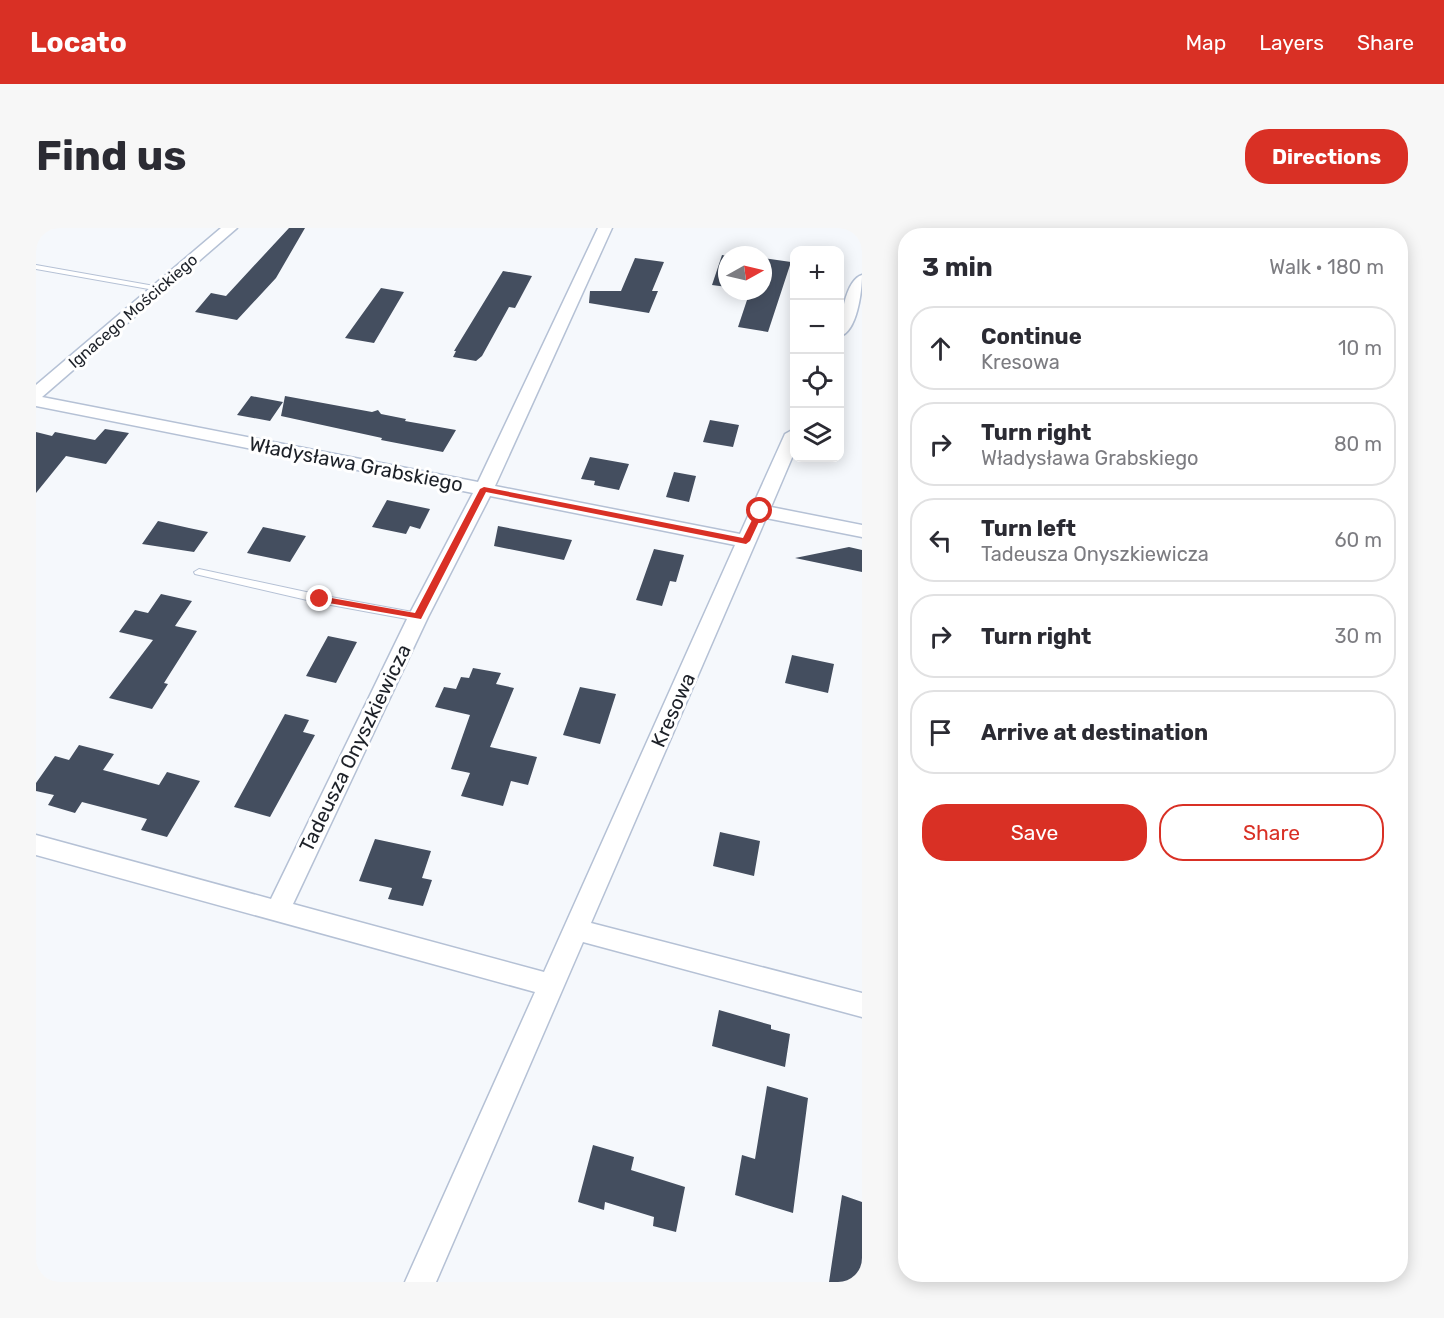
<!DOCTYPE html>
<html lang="en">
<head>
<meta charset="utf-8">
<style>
	:root { --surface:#fff; --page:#f7f7f7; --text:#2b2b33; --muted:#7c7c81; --line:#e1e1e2; --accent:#d93025 }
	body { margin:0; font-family:Rubik,sans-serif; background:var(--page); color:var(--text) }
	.controls { position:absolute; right:18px; top:18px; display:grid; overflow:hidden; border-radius:12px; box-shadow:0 3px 15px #0003 }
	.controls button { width:54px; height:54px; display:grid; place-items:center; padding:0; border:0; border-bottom:2px solid var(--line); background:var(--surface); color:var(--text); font:30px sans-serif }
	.compass { position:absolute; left:682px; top:18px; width:54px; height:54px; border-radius:50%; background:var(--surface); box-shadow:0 3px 15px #0003; rotate:82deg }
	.stop { position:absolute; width:18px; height:18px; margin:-14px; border:4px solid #d93025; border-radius:50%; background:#fff }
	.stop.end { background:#d93025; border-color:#fff; box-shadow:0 2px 6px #0008 }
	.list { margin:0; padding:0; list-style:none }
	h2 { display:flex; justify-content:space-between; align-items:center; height:78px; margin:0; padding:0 24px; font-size:26px }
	h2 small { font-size:20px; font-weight:400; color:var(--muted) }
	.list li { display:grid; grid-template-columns:39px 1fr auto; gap:18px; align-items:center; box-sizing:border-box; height:84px; margin:0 12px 12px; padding:0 12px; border:2px solid var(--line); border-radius:24px }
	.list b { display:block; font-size:22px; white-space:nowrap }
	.list p { margin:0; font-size:20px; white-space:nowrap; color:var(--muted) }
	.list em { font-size:20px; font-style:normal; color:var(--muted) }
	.actions { display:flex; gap:12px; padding:18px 24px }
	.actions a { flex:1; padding:14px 0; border:2px solid var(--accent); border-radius:24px; text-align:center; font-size:21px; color:var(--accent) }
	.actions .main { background:var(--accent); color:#fff }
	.icon { flex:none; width:33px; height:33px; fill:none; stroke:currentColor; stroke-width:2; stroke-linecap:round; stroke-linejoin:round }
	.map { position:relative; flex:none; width:826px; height:1054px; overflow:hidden; border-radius:24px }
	header { display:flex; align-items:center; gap:36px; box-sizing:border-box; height:84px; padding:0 30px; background:var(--accent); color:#fff }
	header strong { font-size:28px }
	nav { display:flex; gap:33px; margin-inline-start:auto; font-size:21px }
	.intro { display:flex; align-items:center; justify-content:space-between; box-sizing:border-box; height:144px; padding:0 36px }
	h1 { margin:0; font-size:42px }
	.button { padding:15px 27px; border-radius:24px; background:var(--accent); color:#fff; font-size:21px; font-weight:700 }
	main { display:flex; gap:36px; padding:0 36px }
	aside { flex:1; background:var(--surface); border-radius:24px; box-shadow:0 3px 15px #0003 }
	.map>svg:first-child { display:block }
</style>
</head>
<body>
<header>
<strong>Locato</strong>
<nav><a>Map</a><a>Layers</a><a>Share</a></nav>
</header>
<div class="intro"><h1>Find us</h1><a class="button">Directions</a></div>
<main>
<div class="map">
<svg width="826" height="1054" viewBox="0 0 826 1054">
	<rect width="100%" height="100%" fill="#f5f8fc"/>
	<path fill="#444e5f" d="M253,0H269L240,50L201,92L159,84L175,65L190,68Z
		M686,27L691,28V59L676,57Z
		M599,30L628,34L616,63H622L613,85L553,75L554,63H585Z
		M727,30L755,34L732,104L702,99L714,63H712H727Z
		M467,43L496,48L479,80L473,79L446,128L440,133L417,129L420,123H418Z
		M345,60L368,64L338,115L309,110Z
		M215,168L247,174L234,193L201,187Z
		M249,168L336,184L342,182L345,186L370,191L369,193L420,202L407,224L345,212L346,210L245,188Z
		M674,192L703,197L697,219L667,214Z
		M69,201L93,205L70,236L30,228L0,265V204L16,208L19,204L59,212Z
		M554,229L593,236L583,262L558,257L559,253L545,251Z
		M638,244L660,248L653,274L630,269Z
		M351,272L394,281L384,301L374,298L370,306L336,299Z
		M122,293L153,300L172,304L158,324L106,316Z
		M462,298L536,312L528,332L458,318Z
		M227,299L270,308L254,334L211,325Z
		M813,319L826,322V344L759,330Z
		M618,321L648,327L640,354L634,353L626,378L600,372Z
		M125,366L156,373L139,398L161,403L128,455L132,456L116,481L73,470L117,412L83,404L99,382L112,385Z
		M292,408L321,414L300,455L270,448Z
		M756,427L798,436L792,465L749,455Z
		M437,440L465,445L460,456L478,460L454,519L501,529L492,557L475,553L467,578L425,568L434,545L415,541L434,487L399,479L408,459L420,461L425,449L433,450Z
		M544,459L580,466L564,516L527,507Z
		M249,486L273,492L267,504L279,507L234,589L198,579Z
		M43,517L78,526L67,542L123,557L131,544L164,553L131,609L105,602L111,591L46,574L39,585L12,577L18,567L0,563V555L19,528L33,532Z
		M684,604L724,613L718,648L677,638Z
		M339,611L395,623L386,650L396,652L387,678L352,671L356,660L323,653Z
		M683,782L735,797V801L754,806L749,839L676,818Z
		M731,858L772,870L757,985L699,967L706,927L719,931Z
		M557,917L598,929L595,942L649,959L640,1004L617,998L618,989L569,974L568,982L542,974Z
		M806,967L826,974V1054H793Z"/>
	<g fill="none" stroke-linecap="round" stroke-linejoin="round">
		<g stroke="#b5c1d5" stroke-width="2">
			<path id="lane" d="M0,37L124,59L128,61L124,63L0,41Z
				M163,341L284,367L382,385L387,389L382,393L284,375L159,346L158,344Z"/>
		</g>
		<g stroke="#b5c1d5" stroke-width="3">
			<path id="street" d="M185,0H201L6,169L442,254L562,0H576L459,258L704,306L749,206L758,201V225L735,279L826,297V309L730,290L555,695L826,765V789L547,714L400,1054H369L499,764L0,627V607L235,671L372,389L437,265L0,178V157ZM454,268L699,317L508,744L257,676L392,389Z
				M826,47C826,63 821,104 804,108C804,93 809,52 826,47Z"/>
		</g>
		<use href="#lane" fill="#fff" fill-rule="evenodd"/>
		<use href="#street" fill="#fff" fill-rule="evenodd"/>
	</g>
	<path fill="#d93025" d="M448,259L707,310L721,282L728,283L714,313L710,316L450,264L385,391L281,373L279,371L284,368L379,385L444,261Z"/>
	<g text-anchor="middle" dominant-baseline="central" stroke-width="6" stroke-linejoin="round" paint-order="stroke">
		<g font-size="16" fill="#1d2128" stroke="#fff">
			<text transform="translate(97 83) rotate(-41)">Ignacego Mościckiego</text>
		</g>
		<g font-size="20" fill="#1d2128" stroke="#fff">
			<text transform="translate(320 236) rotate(11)">Władysława Grabskiego</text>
			<text transform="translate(637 482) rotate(-66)">Kresowa</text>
			<text transform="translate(319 520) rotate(-64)">Tadeusza Onyszkiewicza</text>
		</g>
	</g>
</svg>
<div class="controls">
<button>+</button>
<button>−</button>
<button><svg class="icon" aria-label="locate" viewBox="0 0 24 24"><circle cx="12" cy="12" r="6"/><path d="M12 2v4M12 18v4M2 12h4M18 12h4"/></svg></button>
<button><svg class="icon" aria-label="layers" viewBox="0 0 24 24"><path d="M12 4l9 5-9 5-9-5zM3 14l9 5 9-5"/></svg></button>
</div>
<svg class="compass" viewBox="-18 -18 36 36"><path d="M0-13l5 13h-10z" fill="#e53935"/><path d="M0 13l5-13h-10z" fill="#7c7c81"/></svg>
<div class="stop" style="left:724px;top:283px"></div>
<div class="stop end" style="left:284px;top:371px"></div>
</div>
<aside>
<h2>3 min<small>Walk · 180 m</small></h2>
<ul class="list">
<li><svg class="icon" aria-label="ahead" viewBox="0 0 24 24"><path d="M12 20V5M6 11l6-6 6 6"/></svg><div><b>Continue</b><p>Kresowa</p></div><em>10 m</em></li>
<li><svg class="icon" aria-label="right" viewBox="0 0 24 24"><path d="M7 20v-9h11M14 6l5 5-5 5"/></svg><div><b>Turn right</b><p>Władysława Grabskiego</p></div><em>80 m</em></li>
<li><svg class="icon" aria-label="left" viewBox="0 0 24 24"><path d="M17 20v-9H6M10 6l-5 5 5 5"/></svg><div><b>Turn left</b><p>Tadeusza Onyszkiewicza</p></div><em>60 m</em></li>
<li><svg class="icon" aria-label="right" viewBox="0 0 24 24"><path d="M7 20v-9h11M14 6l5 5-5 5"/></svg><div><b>Turn right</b></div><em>30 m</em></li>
<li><svg class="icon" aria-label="arrive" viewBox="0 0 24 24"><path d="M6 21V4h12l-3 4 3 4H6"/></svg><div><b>Arrive at destination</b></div></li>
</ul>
<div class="actions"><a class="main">Save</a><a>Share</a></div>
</aside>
</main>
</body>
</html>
